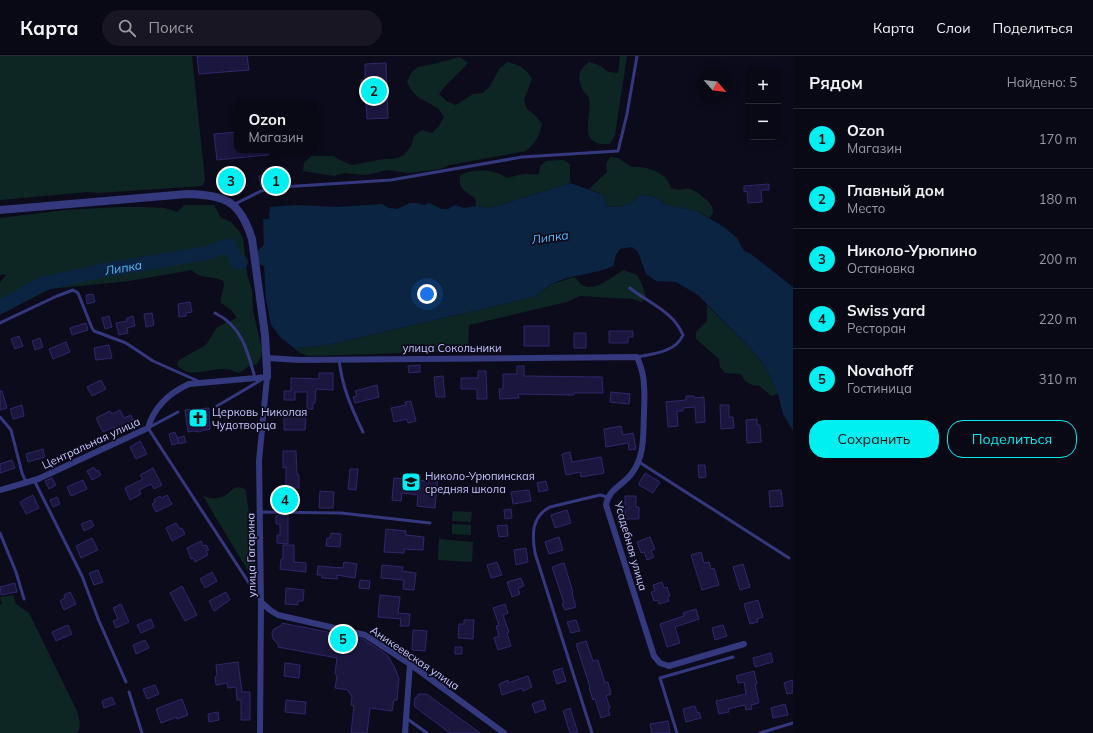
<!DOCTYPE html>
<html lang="ru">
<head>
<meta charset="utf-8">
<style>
	:root { --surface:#090815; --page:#171622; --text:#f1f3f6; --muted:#999aa0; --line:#292934; --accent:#00eff1 }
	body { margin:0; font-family:Mulish,sans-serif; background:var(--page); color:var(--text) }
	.controls { position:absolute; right:12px; top:12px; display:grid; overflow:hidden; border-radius:8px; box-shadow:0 2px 10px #0003 }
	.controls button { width:36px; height:36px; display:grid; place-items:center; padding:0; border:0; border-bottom:1px solid var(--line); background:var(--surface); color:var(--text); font:20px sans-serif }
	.compass { position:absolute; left:697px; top:12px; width:36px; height:36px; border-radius:50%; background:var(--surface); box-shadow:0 2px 10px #0003; rotate:118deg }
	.you { position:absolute; left:427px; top:238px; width:14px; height:14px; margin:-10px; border:3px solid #fff; border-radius:50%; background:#1a73e8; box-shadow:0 0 0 6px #1a73e833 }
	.badge { display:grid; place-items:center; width:26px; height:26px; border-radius:50%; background:var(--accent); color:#111; font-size:13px; font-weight:700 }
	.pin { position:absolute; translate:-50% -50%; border:2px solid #fff; box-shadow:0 1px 4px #0006 }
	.popup { position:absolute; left:234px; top:45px; width:84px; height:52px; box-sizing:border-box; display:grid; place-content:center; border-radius:8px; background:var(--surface); filter:drop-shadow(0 1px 3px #0005); font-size:13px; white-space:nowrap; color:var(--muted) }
	.popup b { font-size:15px; color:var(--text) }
	.popup::after { content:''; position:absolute; left:50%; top:100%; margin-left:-8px; border:8px solid transparent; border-top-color:var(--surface) }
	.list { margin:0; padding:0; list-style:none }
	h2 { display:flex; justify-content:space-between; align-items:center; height:52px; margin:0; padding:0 16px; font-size:17px }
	h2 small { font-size:13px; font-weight:400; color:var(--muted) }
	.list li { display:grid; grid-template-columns:26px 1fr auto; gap:12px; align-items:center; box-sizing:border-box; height:60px; padding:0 16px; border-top:1px solid var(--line) }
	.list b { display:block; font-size:15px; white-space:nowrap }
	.list p { margin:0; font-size:13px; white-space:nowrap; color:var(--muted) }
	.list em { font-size:13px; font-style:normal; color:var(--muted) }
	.actions { display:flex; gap:8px; padding:12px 16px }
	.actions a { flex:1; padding:9px 0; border:1px solid var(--accent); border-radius:16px; text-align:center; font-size:14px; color:var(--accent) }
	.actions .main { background:var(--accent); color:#111 }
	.icon { flex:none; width:22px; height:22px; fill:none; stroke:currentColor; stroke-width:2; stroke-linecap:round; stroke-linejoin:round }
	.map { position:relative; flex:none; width:793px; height:677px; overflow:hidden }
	header { display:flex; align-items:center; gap:24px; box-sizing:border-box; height:56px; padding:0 20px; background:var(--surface); border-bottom:1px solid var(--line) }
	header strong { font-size:19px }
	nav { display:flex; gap:22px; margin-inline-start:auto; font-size:14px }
	.search { width:280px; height:36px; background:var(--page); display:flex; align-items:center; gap:10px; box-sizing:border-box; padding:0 14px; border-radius:22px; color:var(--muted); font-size:15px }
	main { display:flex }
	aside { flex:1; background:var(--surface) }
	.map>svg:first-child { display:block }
</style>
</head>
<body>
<header>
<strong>Карта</strong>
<div class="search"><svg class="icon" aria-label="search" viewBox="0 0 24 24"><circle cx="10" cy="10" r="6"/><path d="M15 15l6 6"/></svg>Поиск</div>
<nav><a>Карта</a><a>Слои</a><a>Поделиться</a></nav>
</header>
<main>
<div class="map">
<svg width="793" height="677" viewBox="0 0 793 677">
	<rect width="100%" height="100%" fill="#0c0b1c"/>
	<path fill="#0e2623" d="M0,0H192L205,124L202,130L98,137L88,136L0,144Z
		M620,0H627L615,79L610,88C575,90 593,61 589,42C588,39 583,36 582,32C576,20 580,13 589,6L599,9L608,16L618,17Z
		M459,1L468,7C459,18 447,26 439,38L446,45L456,49L473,38L483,37L490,30L500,12L508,6C521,10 525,11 532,23L524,44L527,53L535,59L542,68C539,80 536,87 526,95L449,109L440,113L409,117L387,114L366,119L345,117L334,120L303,115L304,107L311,100H333L342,105L352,109L384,103H394L404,99L411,90L414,80L422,74L432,77L439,70L444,61L438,52L419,42L412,35L407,26L411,17L418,11L438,7Z
		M610,101L618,102L631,111C641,110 654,113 662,119C667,122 669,127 671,132L679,134L688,132L695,135L708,145L712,151L713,156L710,162L697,155L667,149L653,140L639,139C631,150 619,152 606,150L604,139L589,133L607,116L606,108Z
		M563,104L570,108V127L490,152L476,150L475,142C465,135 458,133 460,119C474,112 495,113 507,122C513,121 519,118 525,118C530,118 533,119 539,118L540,110L546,105Z
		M184,149H214L221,162L231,166L239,175L243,182L247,218L252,234L253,255L262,293L261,301L257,308L249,310L239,317C235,316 231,313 227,313C212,311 186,325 177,308L179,304L206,289L217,271L237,262L231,254L221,247C219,240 226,233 223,225C213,219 200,224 192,214L129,225L50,233L0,259V227L6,218L0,219V162L65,154L121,151H144L165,152L177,156Z
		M623,214L637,219L641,226L646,241L641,246L633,243L580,240L567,246L469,269L468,295L309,300L300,297L294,292L321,290L341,286L534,241L552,228L574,221C577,223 579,227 581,228C593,238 612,221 623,214Z
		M707,249L751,293L765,310L778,338L771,340L760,330L752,329L745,325L741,318L725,317L720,311L719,303L696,283V276L707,265Z
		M240,431L246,434C248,462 259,498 254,525L203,440C215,445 225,442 234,432Z
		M453,455L472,456L471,466L452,465Z
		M452,468L471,469V479L452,478Z
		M439,483L473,486L472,506L438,504Z
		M13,539L16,548L29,557L77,655C79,663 82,669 77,677H0V549L2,548L0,541Z"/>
	<path fill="#0a2441" d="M570,127L604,139L606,150C619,152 631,150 639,139L653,140L667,149L697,155L724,171L737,182L744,195L751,198L793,231V375L783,358L778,338L765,310L751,293L698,239L676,226L656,225L646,218L638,196L632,191L620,193L616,199L613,210C594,219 570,218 552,228C546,231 540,237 534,241L341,286L321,290L294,292L281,282L271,269L266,243L264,210L258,208L257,195L264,189L263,163H269L270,151L296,149L337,151L382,148L389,152L397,153L410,147H417L424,149L429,147L442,153H448L455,149L464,152L476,150L490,152Z"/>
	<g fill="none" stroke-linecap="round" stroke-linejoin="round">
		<path stroke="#0a2441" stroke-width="14" id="s1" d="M0,251L42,228L100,215L207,197L228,189L230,191L237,206H241"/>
	</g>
	<path fill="#1b163e" stroke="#2f276b" d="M197,0H247L249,14L199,18Z
		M386,7L388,62L367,63L366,45H362L361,24H365V8Z
		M237,76V94H277V98L217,104L214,78Z
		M277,118L278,129L261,131L259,120Z
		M769,128V134H761L762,146L748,147L747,135L744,136V130Z
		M93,238L95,246L87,248L86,239Z
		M190,246L192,256L186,257V260L179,261L178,248Z
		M152,257L154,269L146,271L144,258Z
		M109,260L112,271L105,273L102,262Z
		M133,260L135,270L127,272L128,277L119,279L116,267L127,265V262Z
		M86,267L88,274L72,279L70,272Z
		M524,270H549V290H524Z
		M609,275H633V281H628V287H609Z
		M574,277H586V292H574Z
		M19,280L23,290L15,293L11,283Z
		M40,282L43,291L35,294L32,285Z
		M66,286L70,296L53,303L49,293Z
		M109,289L112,302L96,304L94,292Z
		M420,309V316L409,317L408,310Z
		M517,310H524V320L602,321L603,337H574V339L518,338L519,342L500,343L499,333H503V318H517Z
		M478,315H486L487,343H477V333H461V322H478Z
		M319,317H333V334L316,333L315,347H313V353H307V336H295V344H284V335H291V322L319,323Z
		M443,320L445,341H436L434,321Z
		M101,324L106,333L92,340L87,331Z
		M377,329L379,341L355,347L353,341L357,340L355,335Z
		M0,335H2L7,352L0,354Z
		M611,336L630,338L629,348L610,346Z
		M686,340H694L695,342L704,341L705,366L696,367L695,351L683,352V355H677L678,370L668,371L666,346L686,344Z
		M411,345L416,365L408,367L407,363L394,366L391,352L406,349L405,346Z
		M22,349L24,360L13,363L10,353Z
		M720,349H729V361H733L734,372L721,373Z
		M209,352L210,373L209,374H204L199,376L194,375L188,376L185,354Z
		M120,354L124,362L131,359L133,365L127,368L129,372L118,378L114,371L103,376L96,362L110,355L112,358Z
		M284,360L306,361L305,374H284Z
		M757,363V369H760L761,386L747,387L746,364Z
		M621,370L623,379L633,377L636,393L629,394L628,387L606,391L604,373Z
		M175,376L179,387L172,389L169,378Z
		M184,380L186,386L179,388L177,382Z
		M140,385L147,398L136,403L130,391Z
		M43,393L45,401L28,406L26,398Z
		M283,395H296L297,419H299V432H286V411L283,412Z
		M570,396L572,406L601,401L604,417L581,421L580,416L566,419L562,398Z
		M12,404L15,412L0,417V408Z
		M698,409H705L706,421L699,422Z
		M94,411L96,415L98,414L101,419L92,424L87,415Z
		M153,412L162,429L154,433L151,428L139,434L141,438L130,444L125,432L143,423L140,419Z
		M350,413H358L356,434L348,433Z
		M645,417L660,426L653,437L639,429V427Z
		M430,419L438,420L435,452L417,450L418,439L402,437L401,445L392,444L394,422L426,425V422L429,423Z
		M52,422L56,429L49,433L45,425Z
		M83,424L87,433L71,440L67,431Z
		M546,425L548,434L539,436L537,427Z
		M529,434L531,445L513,448L511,436Z
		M781,434L783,450L770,451L769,435Z
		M320,435L334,436L333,452H319Z
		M292,436V452L278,453V437Z
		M33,439L39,452L26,458L20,446Z
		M167,439L172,448L156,456L152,448L155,446L154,444L160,440L162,442Z
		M625,440H636V451H639V463H625Z
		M57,441L60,448L53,451L50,444Z
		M511,453L512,462L505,463L504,454Z
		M567,454L571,467L555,472L551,459Z
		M278,459H288V488L277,487V479H280V468H276V460Z
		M91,464L94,470L84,475L81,468Z
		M176,467L180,473L182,472L185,478L172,485L166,472Z
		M507,469L508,480L499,481L497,470Z
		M386,473L406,475V479L424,481L423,494L404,493V497L384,496Z
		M331,477L341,478L340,491L326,490L327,482H330Z
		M559,481L563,494L549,498L545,486Z
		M650,481L655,493L651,495L654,501L647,504L644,496L641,497L637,486Z
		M92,482L98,494L81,502L76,490Z
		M201,485L203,490L206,489L209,494L206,495L208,499L195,506L193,502L191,503L187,492Z
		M283,489H294V506L306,507V516L280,513L281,503H283Z
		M526,492L528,506L516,509L514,494Z
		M701,496L704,507L709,506L711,513L714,512L719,529L702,534L691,499Z
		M344,506L357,508L355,522L337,519V523L322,522V519H317L318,510L343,512Z
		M497,506L502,519L491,522L487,509Z
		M564,507L573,536L572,537L576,551L565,554L562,548L564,547L552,511Z
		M743,508L750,531L740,534L733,511Z
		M382,509L403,511L402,515L416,517L414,534L403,533L404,524L381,522Z
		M98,514L103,526L94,529L89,517Z
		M212,516L217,525L205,532L200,523Z
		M521,522L524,530L518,532L520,538L512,541L507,526Z
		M360,524L370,525L369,533L359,532Z
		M662,526L664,532L667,531L670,540L667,541L669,545L659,548L658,544L654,545L651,536L655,535L653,529Z
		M15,527L17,536L1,539L0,531Z
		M182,530L197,559L185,565L170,537Z
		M286,532L304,534L303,545H298V549L285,548Z
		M70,536L76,548L64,554L60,545L65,542L64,539Z
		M226,536L230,544L214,555L209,545Z
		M380,539L400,541L398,557L410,558L409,570H400L401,563L378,561Z
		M758,544L763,561L757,563L758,566L750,568L744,548Z
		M121,548L129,566L116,572L113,565L118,563L113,552Z
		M505,548L508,557L503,559L509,576L507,577L511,590L498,594L494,582L499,580L496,570L499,569L493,552Z
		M696,553L699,563L675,571L680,587L667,591L660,568L684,560L683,557Z
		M151,563L154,571L141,577L137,569Z
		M464,564H474L473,583L458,582L459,568H464Z
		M576,564L580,575L571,577L567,566Z
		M282,567L363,583L383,596L388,600L395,612L399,623L397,644H394L392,655L370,652L367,677H351L354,650L351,649L352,641L348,634L335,632L337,620L335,617L337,602L278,591V588L273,583L272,577L274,573L282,569Z
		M68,569L72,578L56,585L52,576Z
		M723,569L727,580L715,584L712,572Z
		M413,574L427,575L425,595L412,594Z
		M145,584L149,592L136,598L133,589Z
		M586,585L593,605L598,604L605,627L608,626L611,638L606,640L610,652L608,653L610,659L601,662L595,643L593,644L589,632L590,631L576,588Z
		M455,591H462V598H455Z
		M771,597L773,606L755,611L753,602Z
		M238,606L242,636H250V664H241V644H237L236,631L228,632L227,627L216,629L215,621L217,620L216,609Z
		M285,607L300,609L299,622L284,620Z
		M562,612L566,625L557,628L553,615Z
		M754,615L757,628H755L759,647L751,649L752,653L746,654L745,649L728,653L729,656L719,658L716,645L746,638L744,626L738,627L736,620Z
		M528,620L532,631L523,635L522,632L502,639L499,628L508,624V627Z
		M793,624V637L787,638L784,627Z
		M155,629L159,638L147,643L143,633Z
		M419,638H425L428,639L480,677H450L415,651L414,648L415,642Z
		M112,641L115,648L104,652L102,645Z
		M182,643L188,659L177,663V661L161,667L156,653Z
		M286,644L306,646L305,658L285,656Z
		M543,644L546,653L535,657L532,648Z
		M785,648L788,659L773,662L771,652Z
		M695,650L697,657L699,656L701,662L686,666L683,653Z
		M570,652L578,677H570L563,655Z
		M218,656L219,664L209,666L208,658Z
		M668,665L670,677H652L650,668Z"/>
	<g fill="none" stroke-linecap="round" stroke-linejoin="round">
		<path stroke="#34387d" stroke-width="3" d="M233,149L261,135L282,131L391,124L522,101L618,95L627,58L637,0
			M630,232C648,247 673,255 683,279C676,296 653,298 637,301
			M215,257C242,270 248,296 255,322
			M0,267L57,240L73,234L78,237L92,272L94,275L126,287L153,305L198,325
			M339,303C342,331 351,351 363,376
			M217,350L261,324
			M178,356L148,372L260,544
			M0,361L11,374L22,417L26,426
			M639,406L789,502
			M34,424L82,520L99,565L126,626
			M260,456L341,457L430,467
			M0,477L16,516L24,543
			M129,636L142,677
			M406,662L427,677
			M592,677L535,497C532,479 531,461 550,451L600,439L607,441
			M677,677L660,622L733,601
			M760,677L793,667"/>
		<path stroke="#34387d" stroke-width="6" d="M267,302L299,304L637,301C641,310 644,320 644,330C645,340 644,349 644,358C643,378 645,400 632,417C624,429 608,433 606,449L654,600L660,607L669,610L744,588
			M0,434L38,423L148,372C154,351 169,337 189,328L267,321L259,405L261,546L260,677
			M261,546L270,554L278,559L365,579L410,608L504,677
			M405,677L410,608"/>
		<path stroke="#34387d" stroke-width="8" d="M0,154L187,138C226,139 240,145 252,183L265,279L267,314V321"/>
	</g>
	<defs>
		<g id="church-square" transform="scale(1)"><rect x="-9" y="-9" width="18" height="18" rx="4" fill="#00eff1" stroke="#0c0b1c"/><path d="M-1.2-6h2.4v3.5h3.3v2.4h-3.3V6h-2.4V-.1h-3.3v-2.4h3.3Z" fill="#111"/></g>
		<g id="school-square" transform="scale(1)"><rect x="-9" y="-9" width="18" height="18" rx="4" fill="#00eff1" stroke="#0c0b1c"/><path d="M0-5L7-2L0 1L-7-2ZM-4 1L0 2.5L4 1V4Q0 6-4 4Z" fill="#111"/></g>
	</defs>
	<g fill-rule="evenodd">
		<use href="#church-square" x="198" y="362"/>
		<use href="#school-square" x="411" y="426"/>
	</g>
	<g text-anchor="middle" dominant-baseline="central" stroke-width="3.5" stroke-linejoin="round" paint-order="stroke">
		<g font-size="11" fill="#c7c6ff" stroke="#0c0b1c">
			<text x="452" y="292">улица Сокольники</text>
			<text transform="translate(91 387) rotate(-25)">Центральная улица</text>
			<text transform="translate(631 490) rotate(74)">Усадебная улица</text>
			<text transform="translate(251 499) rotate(-91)">улица Гагарина</text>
			<text transform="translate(415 602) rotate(34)">Аникеевская улица</text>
		</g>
		<g font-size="11" fill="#c7c6ff" stroke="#0c0b1c" text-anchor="start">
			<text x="212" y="356">Церковь Николая<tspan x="212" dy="13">Чудотворца</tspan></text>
			<text x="425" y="420">Николо-Урюпинская<tspan x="425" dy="13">средняя школа</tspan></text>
		</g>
		<g font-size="12" font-style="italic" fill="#54bfff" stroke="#0c0b1c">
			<text transform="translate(550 181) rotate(-8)">Липка</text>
			<text stroke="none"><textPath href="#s1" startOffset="131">Липка</textPath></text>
		</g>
	</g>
</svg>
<div class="controls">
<button>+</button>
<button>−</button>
</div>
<svg class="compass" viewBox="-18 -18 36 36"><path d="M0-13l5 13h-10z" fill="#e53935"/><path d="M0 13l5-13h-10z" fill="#999aa0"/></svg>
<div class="you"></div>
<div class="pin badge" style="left:276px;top:125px">1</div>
<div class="popup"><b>Ozon</b>Магазин</div>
<div class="pin badge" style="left:374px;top:35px">2</div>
<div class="pin badge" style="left:231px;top:125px">3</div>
<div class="pin badge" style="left:285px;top:444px">4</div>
<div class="pin badge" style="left:343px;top:583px">5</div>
</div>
<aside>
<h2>Рядом<small>Найдено: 5</small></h2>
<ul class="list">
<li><span class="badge">1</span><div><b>Ozon</b><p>Магазин</p></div><em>170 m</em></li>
<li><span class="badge">2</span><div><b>Главный дом</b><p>Место</p></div><em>180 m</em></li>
<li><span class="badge">3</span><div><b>Николо-Урюпино</b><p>Остановка</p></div><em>200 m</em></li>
<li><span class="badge">4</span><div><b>Swiss yard</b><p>Ресторан</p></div><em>220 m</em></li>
<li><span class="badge">5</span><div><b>Novahoff</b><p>Гостиница</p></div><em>310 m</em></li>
</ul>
<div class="actions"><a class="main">Сохранить</a><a>Поделиться</a></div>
</aside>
</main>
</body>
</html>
